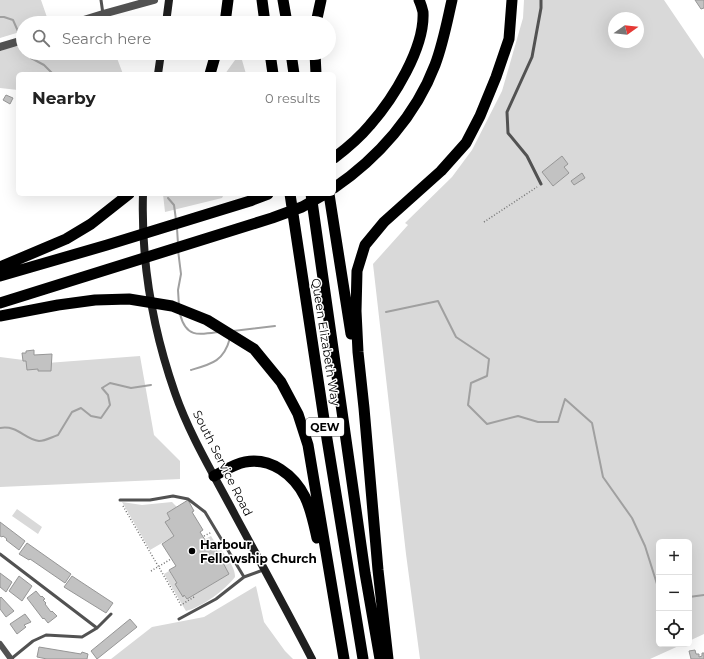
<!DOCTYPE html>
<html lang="en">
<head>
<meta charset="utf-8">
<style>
	:root { --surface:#fff; --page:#f2f2f2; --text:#222; --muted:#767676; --line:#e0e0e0 }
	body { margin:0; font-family:Montserrat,sans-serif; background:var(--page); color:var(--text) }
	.controls { position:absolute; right:12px; bottom:12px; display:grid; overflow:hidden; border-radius:6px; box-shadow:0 4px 16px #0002 }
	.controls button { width:36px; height:36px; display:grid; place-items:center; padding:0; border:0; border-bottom:1px solid var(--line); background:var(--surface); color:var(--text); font:20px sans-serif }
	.compass { position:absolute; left:608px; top:12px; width:36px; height:36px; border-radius:50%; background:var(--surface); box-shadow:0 4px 16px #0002; rotate:75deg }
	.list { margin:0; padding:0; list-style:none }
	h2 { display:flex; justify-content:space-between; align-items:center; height:52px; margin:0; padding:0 16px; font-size:17px }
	h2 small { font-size:13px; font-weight:400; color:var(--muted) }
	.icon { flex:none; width:22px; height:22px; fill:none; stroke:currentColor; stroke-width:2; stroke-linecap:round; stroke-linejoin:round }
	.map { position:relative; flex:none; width:704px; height:659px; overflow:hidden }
	.search { position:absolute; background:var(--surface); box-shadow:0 4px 16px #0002; left:16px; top:16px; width:320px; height:44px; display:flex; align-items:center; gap:10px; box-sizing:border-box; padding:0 14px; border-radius:22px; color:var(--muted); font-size:15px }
	.panel { position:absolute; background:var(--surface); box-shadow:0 4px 16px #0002; left:16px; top:72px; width:320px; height:124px; border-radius:6px }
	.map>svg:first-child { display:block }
</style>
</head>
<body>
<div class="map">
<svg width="704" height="659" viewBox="0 0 704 659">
	<rect width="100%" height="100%" fill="#fff"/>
	<path fill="#d9d9d9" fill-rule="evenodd" d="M0,0H41L49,23H23V31L0,38Z
		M524,0H664L704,59V634L689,641V542H659V644H683L650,659H420L406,554L373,264L408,225L405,223L452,177L472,150L502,91L523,18ZM614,18H638V42H614Z
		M23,43V53H69L72,55L92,53H115L123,74H18V90L0,88V51Z
		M240,53L246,74H225Z
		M163,194H224L222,198L165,212Z
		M140,356L154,435L180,461V479L0,487V357L47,363Z
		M122,502L142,505L172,502L177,507L167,513L170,519L174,536L150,550Z
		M17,509L42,527L38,534L12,516Z
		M211,536C217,547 236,564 235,577C225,590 202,607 186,611L164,574L169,571L177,583L175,584L183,596H184L187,599L229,574L213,544L209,546L205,539Z
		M256,586L264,622L285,651L293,659H111L152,627L204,617Z"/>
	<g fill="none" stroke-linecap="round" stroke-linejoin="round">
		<path stroke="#a0a0a0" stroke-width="2" d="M0,17H4L13,20L21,38
			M28,53L31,58L44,65L53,74
			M168,198L174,205L176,220
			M177,228L178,244
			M178,250L181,274L178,290L179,306
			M386,312L438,301L456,337L489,359L487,376L471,383L468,405L487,424L518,416L538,422H558L565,399L592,423L603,477L632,518L645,546L657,584L659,585
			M180,314C186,338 199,335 218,332
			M233,331L275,326
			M191,370C212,364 224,361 230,338
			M0,428C18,425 24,439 39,441C45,441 52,437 58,435L72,412L81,408L91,416L101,418L110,405L108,395L102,388L110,383L131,388L151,385
			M689,597L704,595"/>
	</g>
	<path fill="#c2c2c2" stroke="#969696" d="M695,0H704V8L701,9Z
		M6,95L13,98L10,104L3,100Z
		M562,156L568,164L564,167L569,173L553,186L542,172Z
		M582,173L585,178L574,185L571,181Z
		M34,350V355L52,354L51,371H38V369L27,370L26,361H23L22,353H26V351Z
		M188,500L194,511L192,512L203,530L200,532L209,546L213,544L229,574L187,599L184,595L183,597L175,584L177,583L169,570L176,566L162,544L174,536L165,522L170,519L167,513Z
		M0,522L25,541L19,550L6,540L7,539L3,536L2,537L0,536Z
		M27,543L71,574L65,583L30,559L29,560L19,554Z
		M0,573L12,582L6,592L0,587Z
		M19,576L32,586L22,601L9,591Z
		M72,576L113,603L106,613L64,587Z
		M36,591L41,597L42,596L45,599L43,600L46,603L45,604L51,612L52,611L57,616L48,623L44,618L43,619L27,598Z
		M1,597L14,611L6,617L0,609V598Z
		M25,614L31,622L24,625L26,627L17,634L10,624Z
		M130,619L137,627L97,659L91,651Z
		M39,647L81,654L82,652L88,654L87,659H47L37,657Z
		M695,650L696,654H699V657L702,656V653H704V659H691L689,651Z"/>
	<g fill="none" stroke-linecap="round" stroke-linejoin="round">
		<path stroke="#747474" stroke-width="1.5" stroke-dasharray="1 2" stroke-linecap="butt" d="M484,222L537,187
			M123,506L181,605L194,597L193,596
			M204,536L212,532
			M151,571L171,559"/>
		<path stroke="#525252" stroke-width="3" d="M101,0L103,14
			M541,0V8L532,57L507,112L508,133L527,156L541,184
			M120,500H150L173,496L188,499L205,512L244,577
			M0,554L97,628
			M179,619L216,599L244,577L263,570
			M11,659L33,641L46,635L82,637L97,628L111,614"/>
		<path stroke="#525252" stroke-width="6" d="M0,644L11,659"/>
		<path stroke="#525252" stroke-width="8" d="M74,23L103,14L154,0
			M0,47L23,40"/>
		<path stroke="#1f1f1f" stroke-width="8" d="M166,23L169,0
			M158,74L161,53
			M143,194C141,261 153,330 175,393C190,436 214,475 235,515C261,563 287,611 312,659"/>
		<path stroke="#000" stroke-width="11" d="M262,0L265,23
			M283,0L287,23
			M225,23L228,0
			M316,23L321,0
			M270,53L273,74
			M291,53L294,74
			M315,53L316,74
			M210,74L216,53
			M334,158C346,149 360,137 370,125C393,99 425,48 423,12C422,8 421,4 419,0
			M334,188C378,158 416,115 435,65C443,44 447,22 452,0
			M290,194L327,439L363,659
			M311,194L365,573L380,659
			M329,194L351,334
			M0,267L66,239L91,224L129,194
			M0,276L107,245L250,201L268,194
			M0,303L272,218L302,207L325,194
			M0,316L58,305L95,300L129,299L172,306L207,320L254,349L281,382L298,414L308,445L344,659
			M214,476C224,471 234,464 245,462C271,457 294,475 305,497C311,509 314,525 317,538
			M388,659L378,570L364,408L358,352L356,311L357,271L365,245L384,222L441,171L466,143L480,116L496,77L509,39L512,0"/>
	</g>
	<circle fill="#000" stroke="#fff" stroke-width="1.5" cx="192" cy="551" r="4"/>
	<g text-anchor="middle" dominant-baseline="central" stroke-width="3" stroke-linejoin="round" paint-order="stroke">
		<rect fill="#fff" stroke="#4c4c4c" stroke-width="1" x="306" y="418" width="38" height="18" rx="3"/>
		<g font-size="11" font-weight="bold" fill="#000">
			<text x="325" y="427">QEW</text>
		</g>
		<g font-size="12" fill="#000" stroke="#fff">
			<text transform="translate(326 342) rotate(81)">Queen Elizabeth Way</text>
			<text transform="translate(223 463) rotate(63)">South Service Road</text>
		</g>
		<g font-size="12" font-weight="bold" fill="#000" stroke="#fff" text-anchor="start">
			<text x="200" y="544">Harbour<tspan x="200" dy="14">Fellowship Church</tspan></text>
		</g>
	</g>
</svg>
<div class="controls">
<button>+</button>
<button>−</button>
<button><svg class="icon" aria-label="locate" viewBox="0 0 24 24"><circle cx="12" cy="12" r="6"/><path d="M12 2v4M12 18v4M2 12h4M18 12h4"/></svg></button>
</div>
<svg class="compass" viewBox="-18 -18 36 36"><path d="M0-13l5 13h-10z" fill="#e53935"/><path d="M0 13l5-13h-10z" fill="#767676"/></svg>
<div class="search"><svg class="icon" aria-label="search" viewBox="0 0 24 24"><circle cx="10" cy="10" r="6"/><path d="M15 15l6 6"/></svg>Search here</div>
<section class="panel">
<h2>Nearby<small>0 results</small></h2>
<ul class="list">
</ul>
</section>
</div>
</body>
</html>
